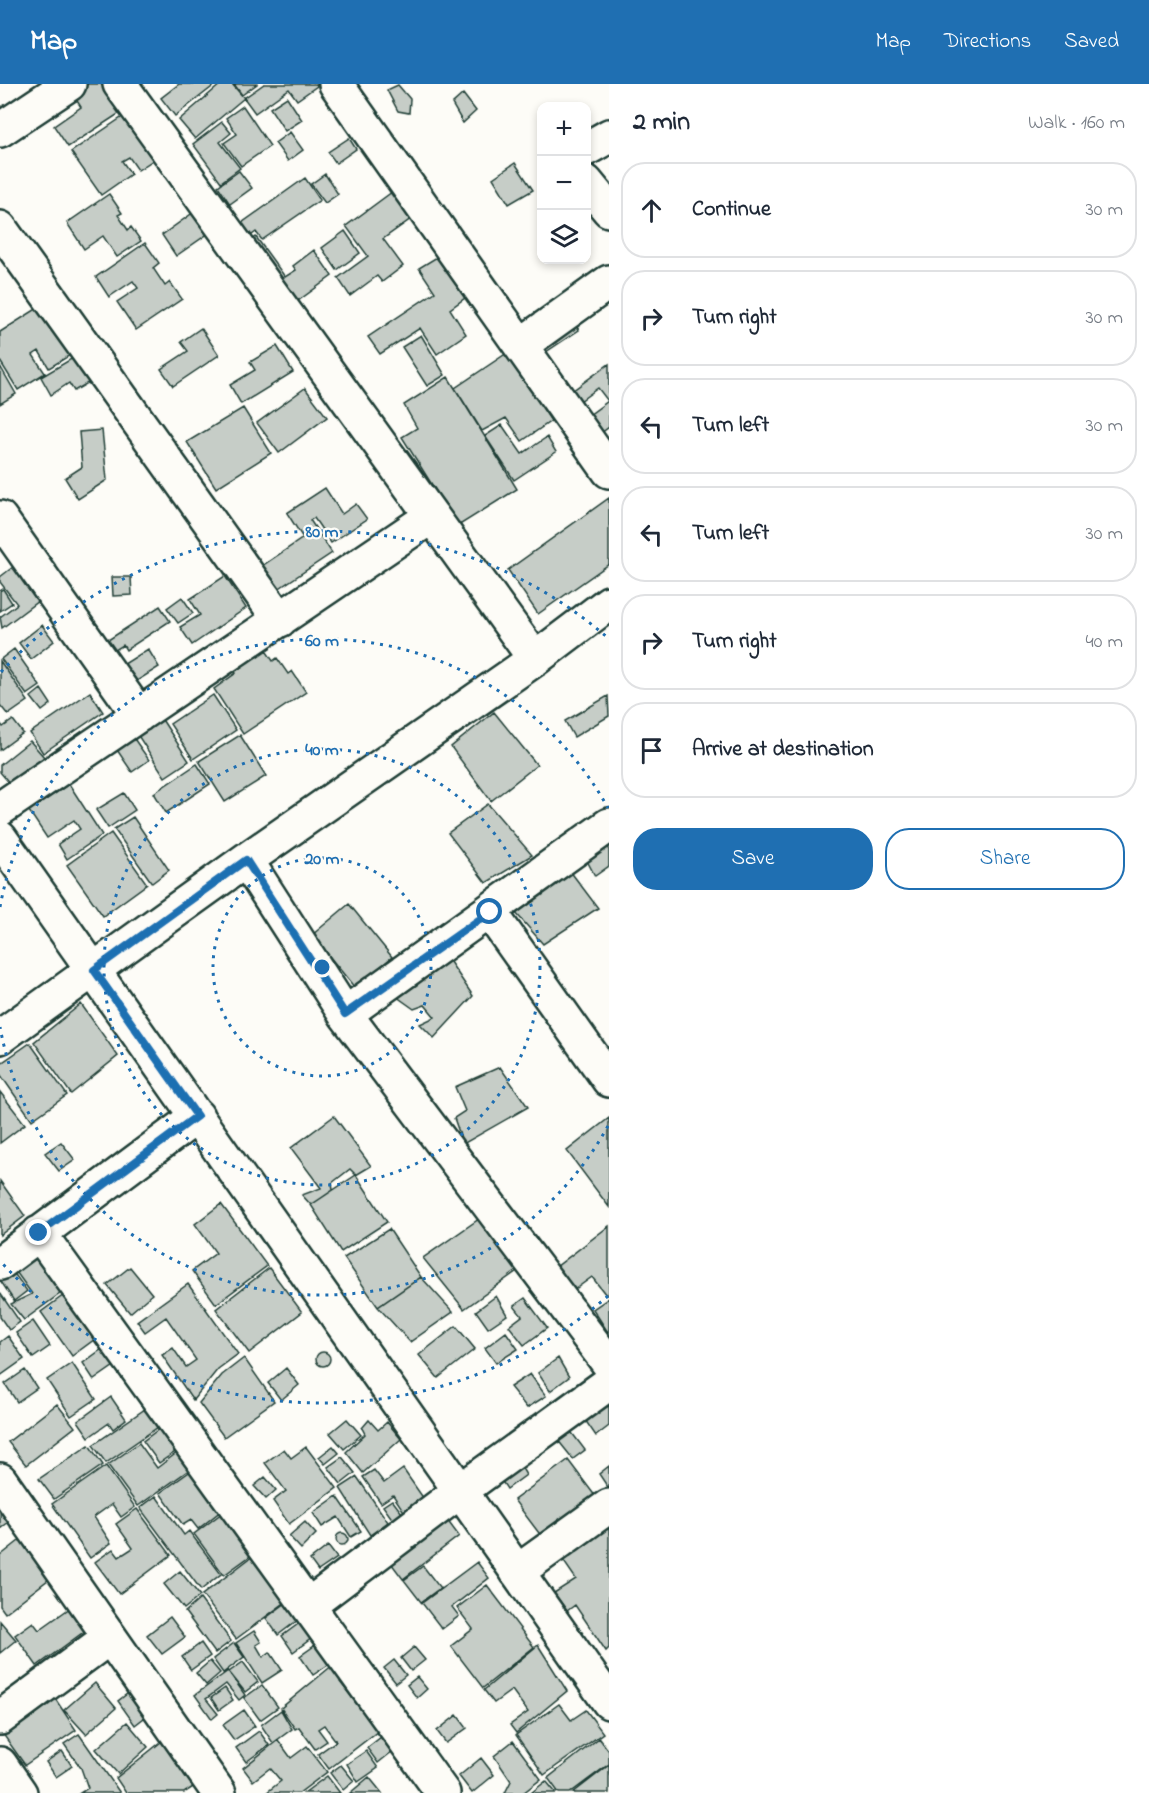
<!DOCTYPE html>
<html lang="en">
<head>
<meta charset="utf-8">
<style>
	:root { --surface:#fff; --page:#f6f6f7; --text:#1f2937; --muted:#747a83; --line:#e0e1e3; --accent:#1f6fb2 }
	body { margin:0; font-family:"Indie Flower",sans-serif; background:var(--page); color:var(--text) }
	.controls { position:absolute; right:18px; top:18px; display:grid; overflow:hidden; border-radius:12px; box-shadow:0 3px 9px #0003 }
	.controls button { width:54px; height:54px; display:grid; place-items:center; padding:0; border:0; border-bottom:2px solid var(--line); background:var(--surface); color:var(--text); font:30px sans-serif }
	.stop { position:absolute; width:18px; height:18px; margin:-14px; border:4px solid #1f6fb2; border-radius:50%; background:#fff }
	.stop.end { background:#1f6fb2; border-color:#fff; box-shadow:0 2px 6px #0008 }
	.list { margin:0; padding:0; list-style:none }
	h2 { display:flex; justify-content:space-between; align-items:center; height:78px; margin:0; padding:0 24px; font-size:26px }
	h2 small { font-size:20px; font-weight:400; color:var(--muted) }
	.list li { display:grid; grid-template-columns:39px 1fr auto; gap:18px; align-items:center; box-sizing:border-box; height:96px; margin:0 12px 12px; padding:0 12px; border:2px solid var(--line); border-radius:24px }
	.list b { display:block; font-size:22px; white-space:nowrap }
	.list em { font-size:20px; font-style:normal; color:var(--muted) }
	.actions { display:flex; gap:12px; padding:18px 24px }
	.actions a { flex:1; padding:14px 0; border:2px solid var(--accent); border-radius:24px; text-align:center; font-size:21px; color:var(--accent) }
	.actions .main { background:var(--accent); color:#fff }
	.icon { flex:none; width:33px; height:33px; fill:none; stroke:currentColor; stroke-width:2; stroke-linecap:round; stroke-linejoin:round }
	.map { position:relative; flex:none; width:609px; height:1709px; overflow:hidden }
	header { display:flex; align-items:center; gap:36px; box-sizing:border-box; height:84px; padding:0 30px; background:var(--accent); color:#fff }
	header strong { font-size:28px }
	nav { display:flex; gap:33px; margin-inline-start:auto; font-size:21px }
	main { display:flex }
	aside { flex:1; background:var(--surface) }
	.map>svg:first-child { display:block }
</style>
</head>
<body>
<header>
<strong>Map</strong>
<nav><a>Map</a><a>Directions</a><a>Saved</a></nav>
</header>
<main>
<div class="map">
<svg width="609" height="1709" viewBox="0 0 609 1709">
	<rect width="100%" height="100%" fill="#fdfcf7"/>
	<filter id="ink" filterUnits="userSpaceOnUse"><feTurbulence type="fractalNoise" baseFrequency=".0167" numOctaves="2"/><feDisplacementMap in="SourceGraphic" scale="12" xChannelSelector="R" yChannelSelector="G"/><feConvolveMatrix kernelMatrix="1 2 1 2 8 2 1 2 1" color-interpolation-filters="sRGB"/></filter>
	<g filter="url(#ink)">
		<path fill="#c6cdc7" stroke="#1f3d34" stroke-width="1.5" d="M79,0H101L120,29L68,63L54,42L81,23L70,6Z
			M179,0H216L175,32L161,14Z
			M221,0H232L244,14L195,55L179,36Z
			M234,0H257L242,11Z
			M264,0H316L317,2L297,16L289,5L255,29L244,14Z
			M398,1L410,15L409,29L398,27L387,6Z
			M463,10L476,27L463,39L452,20Z
			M287,13L302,36L285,47L270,24Z
			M243,22L270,62L241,82L224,59L237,50L226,34Z
			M127,30L156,74L138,86L129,73L122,77L131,90L101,111L71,68Z
			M222,38L231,49L220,58L240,84L221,98L193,60Z
			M290,48L303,66L288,77L275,59Z
			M349,54L356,65L336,79L328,68Z
			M515,79L533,106L509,120L493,94Z
			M239,87L252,104L230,120L218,102Z
			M325,90L338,110L325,119L311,100Z
			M305,94L320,116L262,156L256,148L248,154L239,141Z
			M396,105L415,132L383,155L403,182L382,198L377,192L350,212L338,194L368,172L346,142Z
			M109,110L122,129L118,131L128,146L131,143L141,157L117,173L103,152L84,165L67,139Z
			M194,128L209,149L176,172L162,151Z
			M345,147L360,169L337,186L322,164Z
			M256,153L285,193L296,186L293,182L314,166L332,192L291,222L247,160Z
			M145,159L159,179L153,184L165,202L170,198L182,215L136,246L117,218L138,204L133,197L109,213L96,193Z
			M437,173L465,214L450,225L466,250L437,270L420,244L380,270L368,253L435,208L419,184Z
			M49,217L80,265L49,284L39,267L33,271L45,289L18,306L0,277V248Z
			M570,232L579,246L543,270L534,257Z
			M201,244L219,271L173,302L161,285L188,267L181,258Z
			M421,251L445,291L427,302L402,263Z
			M277,262L293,288L241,320L230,301L255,286L250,278Z
			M507,269L551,337L522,357L506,334L482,347L455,304Z
			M78,271L93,296L74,307L69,299L51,311L41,293Z
			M609,280V343L597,352L585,334L608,317L598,304L580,317L572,307Z
			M0,282L16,310L0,320Z
			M448,293L517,405L458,442L402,353L417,344L404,321Z
			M305,304L327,333L279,369L257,339Z
			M243,324L271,369L216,404L187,358Z
			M502,341L522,370L547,353L556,368L514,396L485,352Z
			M102,346L107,396L78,415L65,394L82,383L79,348Z
			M325,404L342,430L356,420L367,435L331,459L314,434L310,436L332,469L275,507L259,484L303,454L287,429Z
			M609,414V480L538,530L508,486Z
			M13,483L38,517L2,544L0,533L17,520L0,498V493Z
			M225,492L246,524L192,561L180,543L200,531L190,515Z
			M112,493H131L132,511L113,512Z
			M3,505L12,519L0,527V507Z
			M182,513L193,529L178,539L167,524Z
			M160,522L170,537L126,566L123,561L112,568L105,558Z
			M42,541L54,557L31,575L19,559Z
			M259,556L273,577L277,574L288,590L292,587L306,608L243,650L214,605L236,589L228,578Z
			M14,565L40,602L27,611L1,575Z
			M148,565L159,583L132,600L121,582Z
			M0,577L28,617L8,631L0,621Z
			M41,605L51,620L42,627L31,613Z
			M90,608L103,628L43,669L30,649Z
			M213,611L236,646L193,675L170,640Z
			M608,612L609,632L574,653L565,637Z
			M494,628L537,681L491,717L451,663Z
			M159,631L189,677L165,693L135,647Z
			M13,636L23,649L0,666V639L3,643Z
			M130,649L149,676L132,688L113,660Z
			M240,651L266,692L225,718L199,677Z
			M30,657L44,673L11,701L0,688V681Z
			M197,680L210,700L166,729L154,709Z
			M69,700L102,751L67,775L58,760L80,745L74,736L47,754L29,727Z
			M124,709L135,726L108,744L96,726Z
			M488,720L532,771L486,799L448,749Z
			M133,733L169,786L152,799L114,745Z
			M111,749L147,800L103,832L67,781Z
			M609,755V782L595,792L584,771Z
			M567,783L598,824L543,860L508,820Z
			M349,820L392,873L355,904L312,851Z
			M448,875L473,912L434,954L420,940L435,933L425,921L414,925L393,910Z
			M81,920L118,972L71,1010L34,958Z
			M30,959L67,1011L32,1036L0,990V980Z
			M500,983L528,1023L463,1060L454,1034L465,1027L455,1003Z
			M0,1008L25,1040L0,1059Z
			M334,1032L371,1082L356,1091L350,1085L332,1099L333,1106L311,1121L302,1111L321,1104L291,1064Z
			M609,1034V1123L567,1067Z
			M61,1058L75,1076L59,1087L45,1069Z
			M356,1091L387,1138L341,1168L311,1121Z
			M0,1097L25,1132L0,1151Z
			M221,1120L267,1182L216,1220L192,1187L216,1169L195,1140Z
			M479,1135L517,1187L464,1225L423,1174Z
			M609,1142V1208L606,1211L592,1193L574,1206L556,1183Z
			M389,1145L421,1193L378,1223L344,1174Z
			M33,1171L61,1209L24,1236L11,1220L32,1210L14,1185Z
			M130,1183L152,1210L130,1229L107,1201Z
			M10,1184L27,1207L14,1217L0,1196V1191Z
			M269,1184L302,1228L249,1269L216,1225Z
			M421,1193L453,1228L410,1258L378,1223Z
			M188,1200L238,1270L218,1285L193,1316L162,1271L173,1264L186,1283L196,1276L166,1233L145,1248L137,1237Z
			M0,1209L20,1238L9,1246L0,1233Z
			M64,1211L95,1255L72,1272L41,1228Z
			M496,1212L507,1231L488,1244L476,1227Z
			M525,1214L547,1244L524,1261L509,1242L522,1232L514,1222Z
			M609,1214V1250L593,1225Z
			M33,1237L50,1262L33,1274L16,1249Z
			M456,1242L475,1265L438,1294L419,1271Z
			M506,1248L518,1265L496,1279L485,1264Z
			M8,1252L24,1275L0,1292V1258Z
			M102,1265L114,1282L94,1296L83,1279Z
			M316 1275a7 7 0 1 1 14 0a7 7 0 1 1-14 0Z
			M244,1274L274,1317L224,1353L199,1319L222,1291Z
			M558,1274L569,1293L550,1307L538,1289Z
			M72,1279L96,1315L71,1332L47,1296Z
			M286,1284L299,1301L281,1316L268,1299Z
			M25,1286L37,1304L17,1318L5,1300Z
			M530,1290L546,1312L527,1324L510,1303Z
			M111,1313L126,1335L113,1345L109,1339L89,1353L78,1337Z
			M609,1317V1342L596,1352L583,1333Z
			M57,1320L75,1343L26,1381L8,1358Z
			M145,1325L158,1343L106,1379L93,1361Z
			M347,1335L361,1351L344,1365L330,1349Z
			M369,1336L378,1346L387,1338L401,1355L363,1389L346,1368L365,1350L362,1344Z
			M159,1345L175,1368L159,1379L143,1357Z
			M572,1349L585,1366L573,1375L557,1355Z
			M139,1359L157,1384L178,1368L190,1385L138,1422L108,1381Z
			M89,1361L103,1381L54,1415L39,1395Z
			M333,1362L339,1369L325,1380L319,1373Z
			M306,1363L337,1404L289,1440L273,1417L286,1407L265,1379L284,1365L291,1374Z
			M515,1372L526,1391L507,1405L495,1387Z
			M342,1373L355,1389L341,1400L328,1383Z
			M568,1376L602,1421L548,1461L514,1416Z
			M106,1382L135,1423L121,1433L112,1420L94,1433L111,1459L90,1474L52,1420Z
			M609,1382V1405L599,1390Z
			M403,1385L424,1415L405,1429L393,1411L381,1419L363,1393L374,1386L384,1399Z
			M192,1386L222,1426L198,1445L191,1436L183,1441L160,1409Z
			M265,1393L276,1406L266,1415L254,1402Z
			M357,1393L388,1438L370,1451L340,1404Z
			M156,1412L184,1451L189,1447L221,1490L201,1506L140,1424Z
			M337,1412L361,1447L351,1453L338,1433L322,1443L313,1429Z
			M0,1415L15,1433L0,1445Z
			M392,1416L402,1429L393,1436L383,1422Z
			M137,1425L171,1471L119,1510L95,1478L113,1465L119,1473L133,1464L116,1440Z
			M226,1426L257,1467L224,1491L194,1450Z
			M444,1432L459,1452L403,1495L388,1475Z
			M609,1435V1564L606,1567L575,1521L567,1527L554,1509L576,1495L558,1469Z
			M305,1438L316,1450L301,1465L289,1452Z
			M336 1455a6 6 0 1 1 12 0a6 6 0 1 1-12 0Z
			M24,1453L53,1492L5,1529L0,1522V1472Z
			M328,1462L337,1474L318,1487L310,1476Z
			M253,1472L287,1517L236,1555L202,1511Z
			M477,1478L489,1494L452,1523L459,1532L442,1545L422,1519Z
			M423,1482L440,1504L421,1518L404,1496Z
			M180,1487L200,1512L184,1525L164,1500Z
			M487,1501L534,1563L483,1604L451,1562L473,1545L457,1524Z
			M200,1515L231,1557L215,1569L185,1528Z
			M77,1519L93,1541L37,1582L15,1551L33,1538L39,1546Z
			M286,1519L298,1536L278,1551L266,1534Z
			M170,1533L185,1553L162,1570L147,1551Z
			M0,1537L16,1556L0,1569Z
			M301,1538L312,1554L293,1568L282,1552Z
			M254,1547L261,1558L256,1561L263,1573L270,1568L282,1586L262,1599L236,1559Z
			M201,1559L210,1572L191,1586L182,1573Z
			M234,1559L244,1573L223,1589L213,1575Z
			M317,1560L331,1579L313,1591L300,1572Z
			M538,1561L567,1607L516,1649L510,1641L528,1628L512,1606L494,1619L484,1606Z
			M414,1563L425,1576L411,1587L401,1574Z
			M394,1576L406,1591L396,1599L384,1584Z
			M210,1577L220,1589L206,1601L196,1589Z
			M243,1578L258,1598L245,1608L229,1588Z
			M334,1580L344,1595L340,1598L378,1647L329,1685L318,1670L336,1657L324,1641L318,1645L327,1657L315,1665L299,1643L295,1645L281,1624Z
			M228,1587L245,1611L239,1616L226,1600L206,1615L218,1630L212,1635L195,1611Z
			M417,1593L427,1605L417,1614L407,1601Z
			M95,1599L116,1624L86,1650L64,1626Z
			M262,1601L278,1623L260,1636L244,1614Z
			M225,1604L233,1616L219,1626L211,1614Z
			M132,1606L149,1630L135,1641L118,1617Z
			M50,1607L76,1646L25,1681L0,1646Z
			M559,1620L571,1636L586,1626L603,1649L544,1691L516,1651Z
			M244,1626L255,1642L234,1656L223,1641Z
			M281,1626L292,1645L273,1659L261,1641Z
			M457,1631L467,1644L446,1659L437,1647Z
			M127,1638L148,1663L118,1690L96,1665Z
			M259,1647L269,1661L246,1678L236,1664Z
			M79,1650L120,1709H80L88,1704L81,1684L64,1660Z
			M171,1650L204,1696L184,1709H126L116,1694Z
			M381,1653L393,1667L378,1679L367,1664Z
			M599,1654L609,1667V1680L570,1709H559L548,1694Z
			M278,1656L291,1674L307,1662L327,1688L299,1709H266L281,1697L270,1684L253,1697L243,1684Z
			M513,1657L541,1695L523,1709H505L511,1697L494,1672Z
			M62,1667L72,1682L56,1693L46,1678Z
			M366,1667L378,1684L358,1698L347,1680Z
			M481,1674L494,1691L472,1709L459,1692Z
			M341,1681L354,1697L343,1706L330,1689Z
			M609,1681V1709H573Z
			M327,1692L340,1709H304Z
			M369,1693L382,1709H350Z
			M546,1697L556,1709H531Z"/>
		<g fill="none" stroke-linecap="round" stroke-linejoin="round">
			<g stroke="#1f3d34" stroke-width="38">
				<path id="street" d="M120,0L535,575
					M336,0L609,387
					M0,46L69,0
					M586,65L609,52
					M586,98L609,126
					M0,144L280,536
					M521,261L609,198
					M0,434L139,631
					M0,725L432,432
					M0,754L609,1618
					M246,776L345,930L609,1280
					M490,828L609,996
					M345,930L609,741
					M0,953L246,776L535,575L609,519
					M39,1149L443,1709
					M0,1179L197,1032
					M0,1396L219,1709
					M517,1488L609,1422
					M309,1521L460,1407L609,1299
					M0,1634L110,1553
					M0,1680L20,1709"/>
			</g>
			<use href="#street" stroke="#fdfcf7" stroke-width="33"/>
		</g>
	</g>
	<g fill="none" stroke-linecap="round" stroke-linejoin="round" filter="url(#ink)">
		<path stroke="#1f6fb2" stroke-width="8" d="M39,1149L197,1032L94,886L246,776L345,930L490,828"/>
	</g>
	<g fill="none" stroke="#1f6fb2" stroke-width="3" stroke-dasharray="3 6">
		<circle cx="322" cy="883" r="109"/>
		<circle cx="322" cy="883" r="218"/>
		<path d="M608 1042A327 327 0 0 1 0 943M0 823A327 327 0 0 1 608 724"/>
		<path d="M608 1212A436 436 0 0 1 1 1178M1 588A436 436 0 0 1 608 554"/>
	</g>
	<circle cx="322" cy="883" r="9" fill="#1f6fb2" stroke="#fdfcf7" stroke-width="3"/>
	<g font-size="18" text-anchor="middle" font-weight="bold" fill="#1f6fb2" stroke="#fdfcf7" stroke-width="4.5" stroke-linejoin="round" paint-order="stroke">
		<text x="322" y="453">80 m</text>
		<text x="322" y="562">60 m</text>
		<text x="322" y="671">40 m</text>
		<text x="322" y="780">20 m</text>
	</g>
</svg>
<div class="controls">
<button>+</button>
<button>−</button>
<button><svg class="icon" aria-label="layers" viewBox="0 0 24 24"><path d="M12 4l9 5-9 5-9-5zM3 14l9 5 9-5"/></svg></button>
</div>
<div class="stop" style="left:490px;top:828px"></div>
<div class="stop end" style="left:39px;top:1149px"></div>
</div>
<aside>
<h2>2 min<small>Walk · 160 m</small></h2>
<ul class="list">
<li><svg class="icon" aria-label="ahead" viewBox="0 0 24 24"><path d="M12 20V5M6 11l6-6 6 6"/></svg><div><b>Continue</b></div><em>30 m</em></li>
<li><svg class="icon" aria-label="right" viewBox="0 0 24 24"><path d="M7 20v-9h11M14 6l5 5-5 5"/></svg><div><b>Turn right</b></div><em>30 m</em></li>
<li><svg class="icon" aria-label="left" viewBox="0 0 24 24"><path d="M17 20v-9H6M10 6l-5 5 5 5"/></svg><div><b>Turn left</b></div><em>30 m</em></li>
<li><svg class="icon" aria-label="left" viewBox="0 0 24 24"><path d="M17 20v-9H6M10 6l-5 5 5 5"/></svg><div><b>Turn left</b></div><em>30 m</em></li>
<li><svg class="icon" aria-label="right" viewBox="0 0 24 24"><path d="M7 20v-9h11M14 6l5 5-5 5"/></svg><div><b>Turn right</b></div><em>40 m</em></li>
<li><svg class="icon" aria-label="arrive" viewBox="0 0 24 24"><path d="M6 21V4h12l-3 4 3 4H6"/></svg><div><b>Arrive at destination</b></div></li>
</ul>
<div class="actions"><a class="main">Save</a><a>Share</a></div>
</aside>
</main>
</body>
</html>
